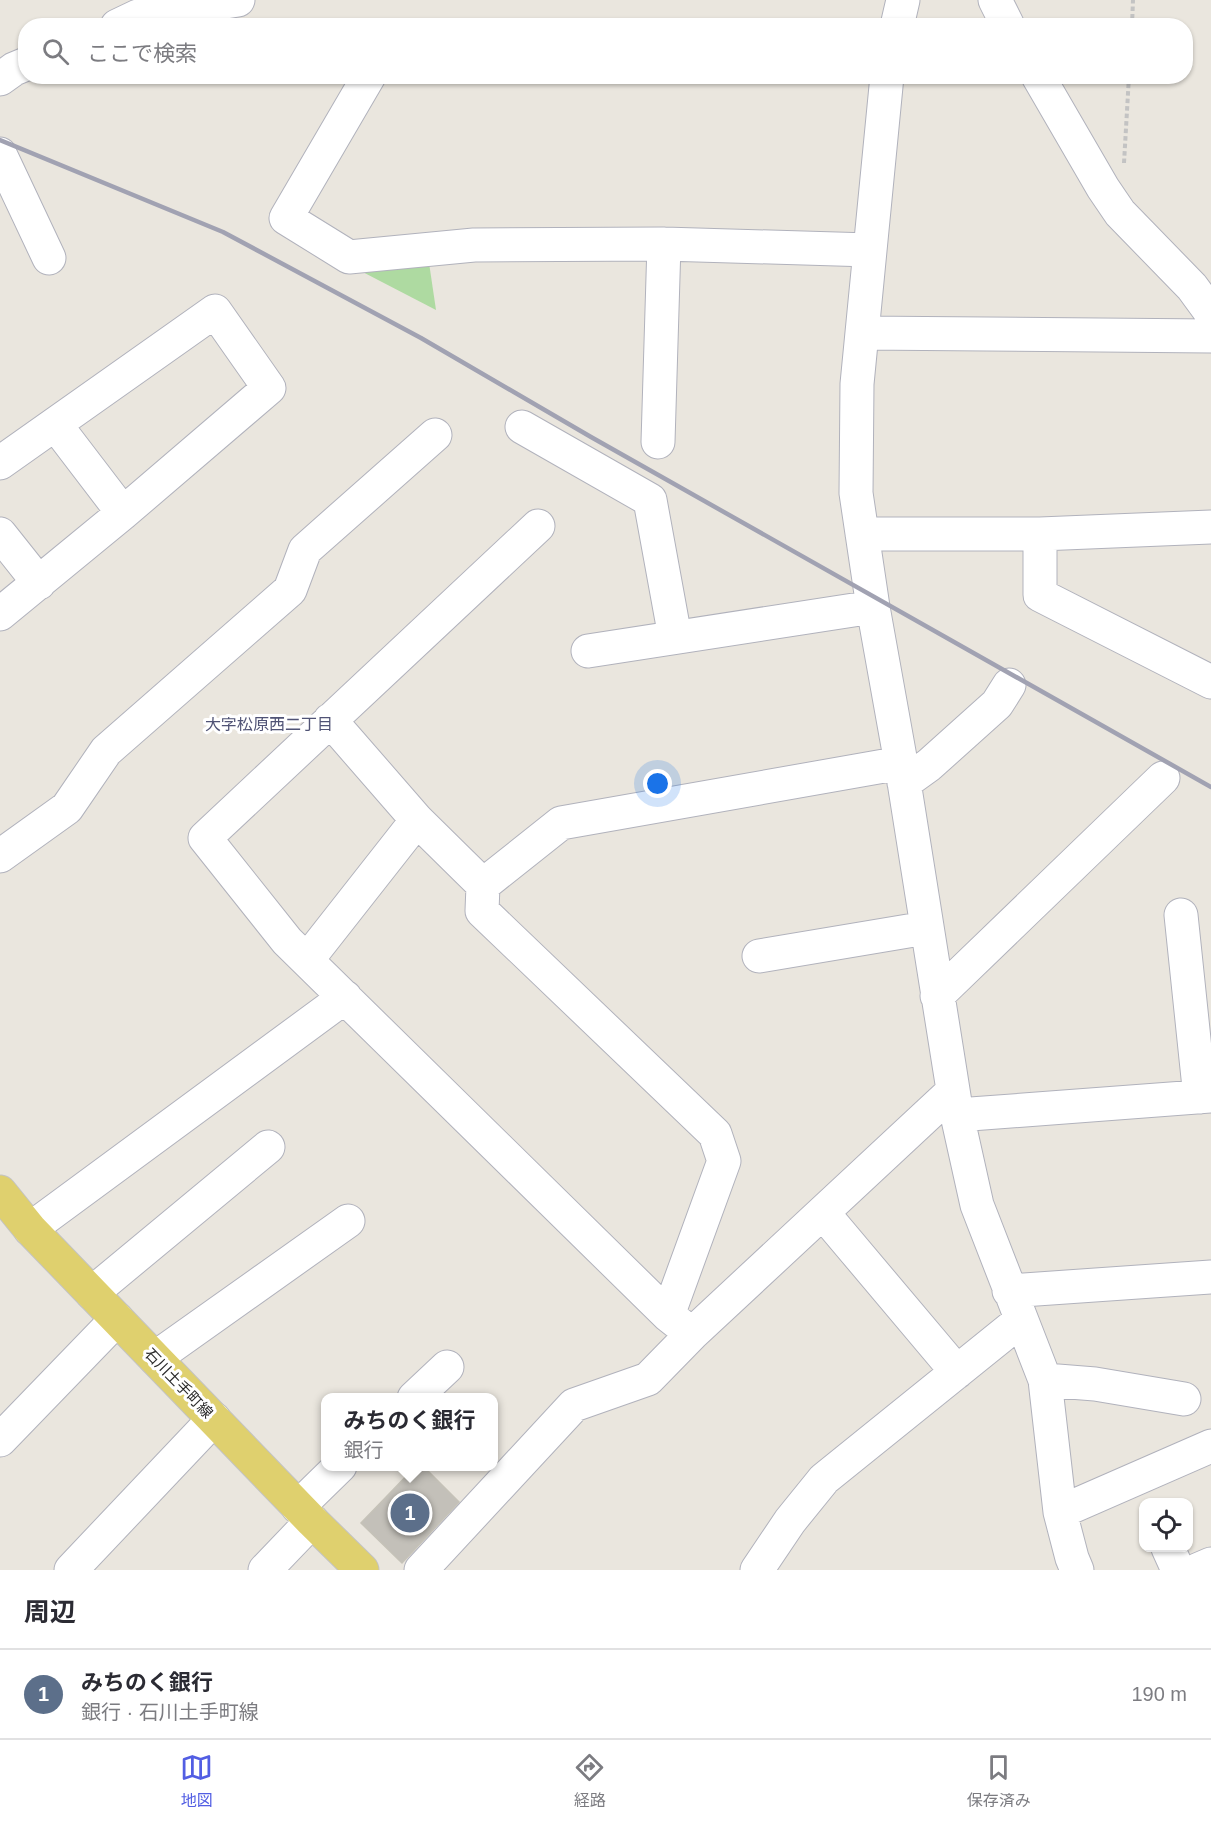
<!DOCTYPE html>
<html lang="ja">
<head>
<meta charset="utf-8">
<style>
	:root { --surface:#fff; --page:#f2f2f3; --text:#2b2b33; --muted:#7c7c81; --line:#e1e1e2; --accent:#525ee3 }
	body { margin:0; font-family:Arial,"Noto Sans JP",sans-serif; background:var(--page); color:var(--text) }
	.controls { position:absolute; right:18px; bottom:18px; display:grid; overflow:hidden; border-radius:12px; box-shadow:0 2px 4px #0004 }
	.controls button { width:54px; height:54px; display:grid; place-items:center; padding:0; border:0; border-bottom:2px solid var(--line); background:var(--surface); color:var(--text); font:30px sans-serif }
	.you { position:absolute; left:658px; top:784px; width:21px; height:21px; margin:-15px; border:4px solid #fff; border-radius:50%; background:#1a73e8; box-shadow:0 0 0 9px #1a73e833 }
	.badge { display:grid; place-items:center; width:39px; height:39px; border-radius:50%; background:var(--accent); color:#fff; font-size:20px; font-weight:700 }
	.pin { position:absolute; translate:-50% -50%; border:3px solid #fff; box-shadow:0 2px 6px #0006 }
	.popup { position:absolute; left:321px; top:1393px; width:177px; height:78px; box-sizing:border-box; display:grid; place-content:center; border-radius:12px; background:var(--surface); filter:drop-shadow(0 2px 4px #0005); font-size:20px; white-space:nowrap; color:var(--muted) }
	.popup b { font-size:22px; color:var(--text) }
	.popup::after { content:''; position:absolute; left:50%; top:100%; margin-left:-12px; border:12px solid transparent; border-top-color:var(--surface) }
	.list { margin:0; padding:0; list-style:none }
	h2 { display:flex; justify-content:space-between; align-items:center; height:78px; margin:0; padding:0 24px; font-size:26px }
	h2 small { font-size:20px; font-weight:400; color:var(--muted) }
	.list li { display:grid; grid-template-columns:39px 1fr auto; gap:18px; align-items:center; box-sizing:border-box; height:90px; padding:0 24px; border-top:2px solid var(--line) }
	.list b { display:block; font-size:22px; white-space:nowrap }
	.list p { margin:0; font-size:20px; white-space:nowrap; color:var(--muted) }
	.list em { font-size:20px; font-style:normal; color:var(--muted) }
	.icon { flex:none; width:33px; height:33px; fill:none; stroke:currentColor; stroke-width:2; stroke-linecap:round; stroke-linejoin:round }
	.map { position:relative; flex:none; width:1211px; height:1570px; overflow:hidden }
	.search { position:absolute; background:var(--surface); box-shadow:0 2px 4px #0004; left:18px; right:18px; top:18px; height:66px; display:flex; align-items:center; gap:15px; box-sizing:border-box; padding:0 21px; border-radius:24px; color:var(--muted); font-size:22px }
	.sheet { height:168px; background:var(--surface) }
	nav { display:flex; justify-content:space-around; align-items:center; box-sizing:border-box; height:84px; border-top:2px solid var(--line); background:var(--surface); font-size:16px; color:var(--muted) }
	nav a { display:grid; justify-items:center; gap:3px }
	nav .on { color:var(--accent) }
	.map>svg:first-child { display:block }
</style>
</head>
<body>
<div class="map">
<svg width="1211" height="1570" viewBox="0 0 1211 1570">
	<rect width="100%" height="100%" fill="#eae6de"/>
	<path fill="#aedaa1" d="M428,256L436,310L353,267Z"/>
	<path fill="#c3c0b9" stroke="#c5c2b8" stroke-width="1.5" d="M416,1466H423L459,1502L402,1563L361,1523Z"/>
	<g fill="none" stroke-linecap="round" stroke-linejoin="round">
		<g stroke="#b1b2bc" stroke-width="35">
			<path id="minor" d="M995,0L1008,26
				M117,26L138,16L238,0
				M897,26L903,0
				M369,76L286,218L349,257L474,245L664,244L870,250
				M887,76L857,384L856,493L873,607L901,763L957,1115L977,1205L1045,1380L1060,1512L1072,1558L1077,1570
				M1038,76L1103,188L1120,213L1192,287L1211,313
				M0,79L14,69L26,64
				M0,154L49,258
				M862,333L1211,336
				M55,424L123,513
				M522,427L650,500L675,637
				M658,442L664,244
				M0,463L215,311L269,388L123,513L0,614
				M538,526L205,838L287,941L668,1315L692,1334
				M0,534L39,583
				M862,534H1040L1211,527
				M1040,534V595L1211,682
				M588,651L873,607
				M330,720L417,820L483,885L482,911L715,1134L724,1161L668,1315
				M904,783L929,765L997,704L1009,685
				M0,856L67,808L106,751L290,590L305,550L435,435
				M483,885L561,823L901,763
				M1181,915L1200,1097
				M759,956L926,928
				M307,960L417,820
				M937,996L1163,778
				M957,1115L1211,1096
				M823,1213L957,1372
				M30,1229L345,997
				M1009,1291L1211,1277
				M92,1293L268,1147
				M155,1358L348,1221
				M1045,1380L1095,1384L1184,1399
				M414,1398L447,1367
				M0,1440L117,1319
				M298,1507L340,1466
				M1060,1512L1211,1446
				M1168,1548L1178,1570
				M71,1570L214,1419
				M265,1570L312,1521
				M421,1570L574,1405L648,1379L692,1334L953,1091
				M757,1570L790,1521L824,1479L1021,1320
				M1197,1570L1211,1564"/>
		</g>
		<g stroke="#c3c3c3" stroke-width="35">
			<path id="major" d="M0,1192L30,1229L312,1521L362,1570"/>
		</g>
		<path stroke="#c3c3c3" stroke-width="4" stroke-dasharray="4.5 3" stroke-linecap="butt" d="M1132,26L1133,0
			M1124,163L1129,76"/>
		<use href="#minor" stroke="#fff" stroke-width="33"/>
		<use href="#major" stroke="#dfd06e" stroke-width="33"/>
		<path stroke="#a1a2b2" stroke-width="4.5" d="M0,140L223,232L421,338L591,437L1211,787"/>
	</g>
	<g text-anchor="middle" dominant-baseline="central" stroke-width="6" stroke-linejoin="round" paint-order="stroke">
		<g font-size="15" fill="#2a2a2a" stroke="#fff">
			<text transform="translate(179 1383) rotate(46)">石川土手町線</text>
		</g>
		<g font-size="16" fill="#505375" stroke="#fff">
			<text x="269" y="724">大字松原西二丁目</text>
		</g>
	</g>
</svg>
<div class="controls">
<button><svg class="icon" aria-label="locate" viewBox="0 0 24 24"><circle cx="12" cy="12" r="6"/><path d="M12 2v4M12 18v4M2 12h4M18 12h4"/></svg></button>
</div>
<div class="you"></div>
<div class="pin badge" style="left:410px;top:1513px;background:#5c6f8a">1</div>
<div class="popup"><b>みちのく銀行</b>銀行</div>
<div class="search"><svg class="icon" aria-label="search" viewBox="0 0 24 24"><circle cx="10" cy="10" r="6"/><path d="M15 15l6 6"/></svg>ここで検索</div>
</div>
<section class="sheet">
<h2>周辺<small></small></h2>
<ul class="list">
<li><span class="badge" style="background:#5c6f8a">1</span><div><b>みちのく銀行</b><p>銀行 · 石川土手町線</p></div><em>190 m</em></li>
</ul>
</section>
<nav>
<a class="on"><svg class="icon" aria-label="map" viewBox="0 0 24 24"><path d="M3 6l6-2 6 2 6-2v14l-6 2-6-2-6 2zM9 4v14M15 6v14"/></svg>地図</a>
<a><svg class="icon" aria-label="directions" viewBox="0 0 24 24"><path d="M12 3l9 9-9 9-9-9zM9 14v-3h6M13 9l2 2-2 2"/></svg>経路</a>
<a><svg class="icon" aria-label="saved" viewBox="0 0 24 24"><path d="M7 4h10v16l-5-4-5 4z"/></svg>保存済み</a>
</nav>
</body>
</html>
